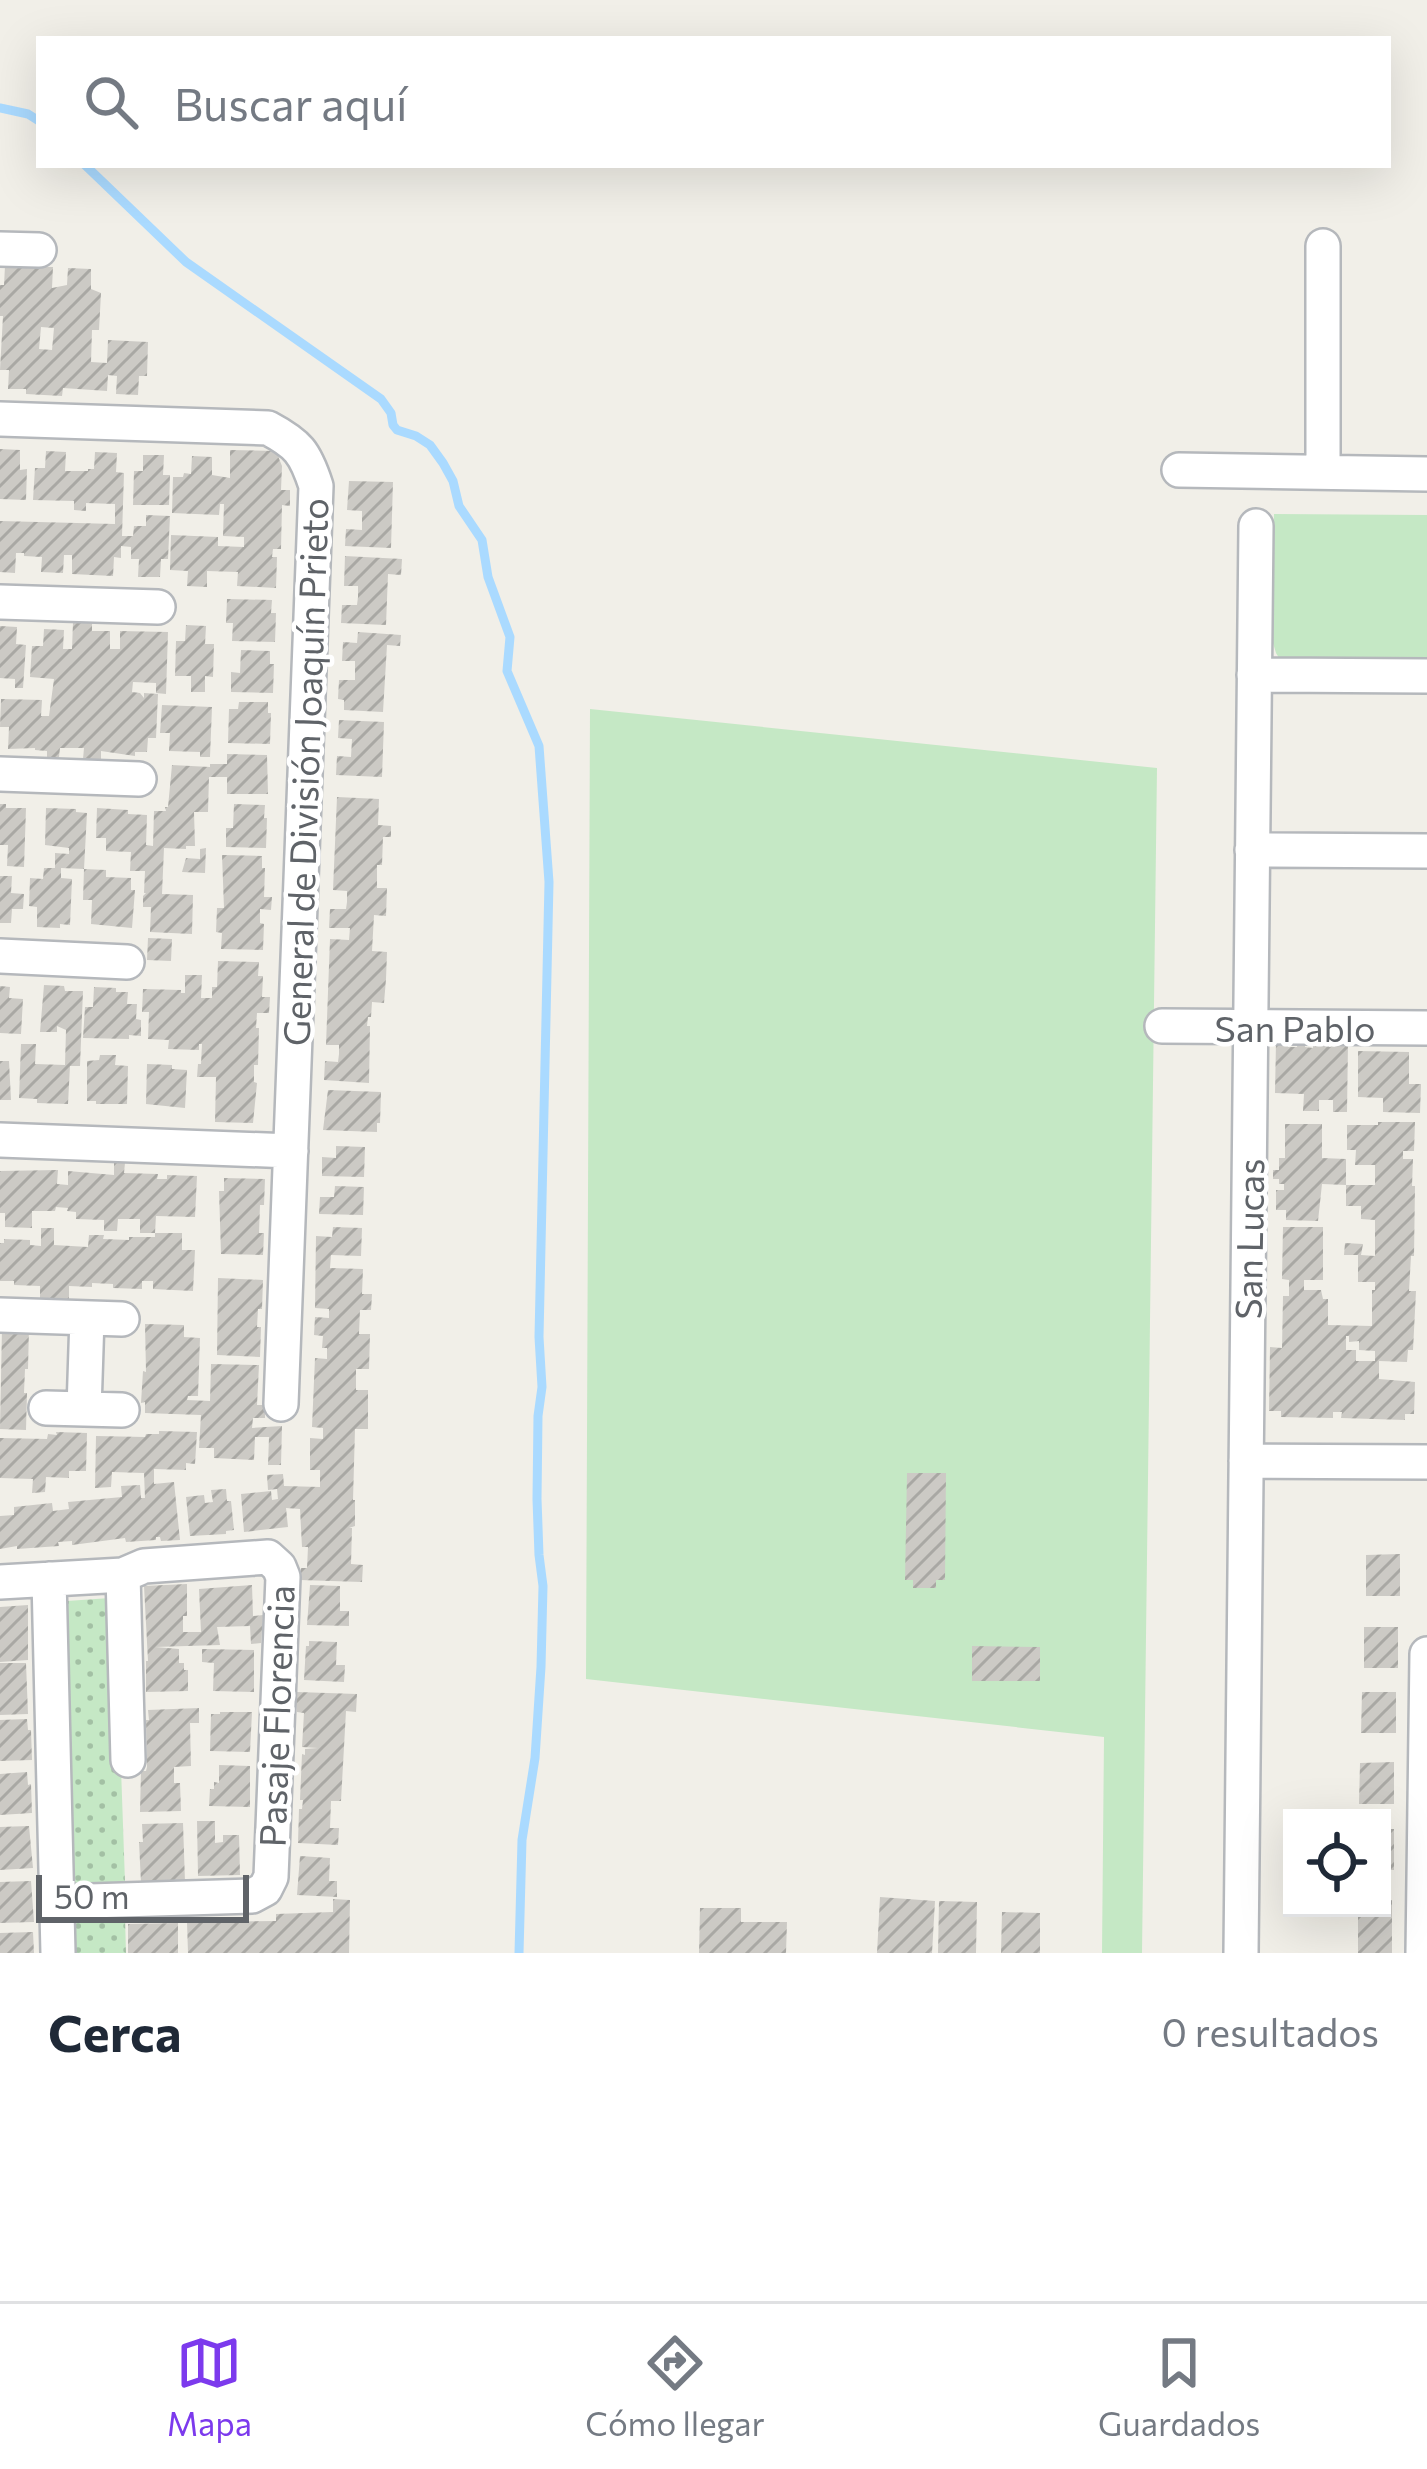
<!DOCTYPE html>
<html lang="es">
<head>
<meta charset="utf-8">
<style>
	:root { --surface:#fff; --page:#f6f6f7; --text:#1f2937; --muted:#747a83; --line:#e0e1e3; --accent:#7c3aed }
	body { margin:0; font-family:Commissioner,sans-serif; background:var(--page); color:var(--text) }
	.controls { position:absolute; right:36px; bottom:36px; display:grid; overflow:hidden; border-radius:0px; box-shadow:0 12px 48px #0002 }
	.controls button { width:108px; height:108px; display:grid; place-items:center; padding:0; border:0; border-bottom:3px solid var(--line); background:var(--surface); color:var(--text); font:60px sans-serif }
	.scale { position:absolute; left:36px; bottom:30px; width:213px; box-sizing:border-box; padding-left:12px; border:6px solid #5f6368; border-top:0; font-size:33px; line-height:42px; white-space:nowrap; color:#5f6368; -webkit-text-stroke:9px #fff; paint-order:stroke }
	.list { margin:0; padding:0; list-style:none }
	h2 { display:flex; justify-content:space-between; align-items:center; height:156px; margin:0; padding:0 48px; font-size:51px }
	h2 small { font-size:39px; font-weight:400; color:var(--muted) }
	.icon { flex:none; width:66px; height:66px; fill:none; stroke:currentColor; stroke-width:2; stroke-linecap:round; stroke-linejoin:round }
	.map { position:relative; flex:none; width:1427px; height:1953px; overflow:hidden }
	.search { position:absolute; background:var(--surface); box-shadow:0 12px 48px #0002; left:36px; right:36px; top:36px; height:132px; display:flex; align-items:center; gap:30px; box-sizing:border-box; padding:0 42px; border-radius:0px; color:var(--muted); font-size:45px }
	.sheet { height:348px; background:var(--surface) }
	nav { display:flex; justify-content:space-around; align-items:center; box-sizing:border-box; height:168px; border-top:3px solid var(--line); background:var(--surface); font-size:33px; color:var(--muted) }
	nav a { display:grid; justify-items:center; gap:6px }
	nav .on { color:var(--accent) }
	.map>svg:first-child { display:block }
</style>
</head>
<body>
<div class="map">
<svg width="1427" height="1953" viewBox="0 0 1427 1953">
	<defs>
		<pattern id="grass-dots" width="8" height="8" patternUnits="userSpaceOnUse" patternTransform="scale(3)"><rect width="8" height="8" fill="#c5e8c5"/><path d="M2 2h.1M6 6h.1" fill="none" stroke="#a3c0a4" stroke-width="1.8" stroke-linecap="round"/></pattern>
		<pattern id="building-hatch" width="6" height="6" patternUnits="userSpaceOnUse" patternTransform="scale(3)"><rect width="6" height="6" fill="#cccac5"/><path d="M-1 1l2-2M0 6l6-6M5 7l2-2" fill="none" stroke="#a9a8a4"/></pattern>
	</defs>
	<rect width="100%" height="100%" fill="#f1efe8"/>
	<path fill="url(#grass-dots)" d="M110,1598L121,1768L125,1882L73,1883L67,1601Z
		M92,1914L97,1918L125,1917L126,1953H74V1919L76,1916Z"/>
	<path fill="#c5e8c5" d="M1274,514L1427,515V658L1326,657L1282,663L1276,653L1273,643Z
		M590,709L1157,768L1142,1953H1102L1104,1737L586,1679Z"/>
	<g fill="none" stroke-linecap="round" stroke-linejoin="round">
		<path stroke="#aadaff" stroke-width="9" d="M0,108L28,114L39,121
			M85,165L186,262L381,399L391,413L393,425L397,430L416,436L430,445L443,463L453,481L459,506L482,540L488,577L510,637L507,671L539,746L549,882L539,1337L542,1387L538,1416L537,1499L539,1555L543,1586L541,1667L535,1758L522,1840L519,1953"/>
	</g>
	<path fill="url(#building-hatch)" fill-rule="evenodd" d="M5,266L53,267L52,288L67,285L68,268L91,269V289L101,293L99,330H92L91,362L107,363L108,340L148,342L147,376H139L138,395L116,394L117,376L108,375L107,391L63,388L62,396L26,394V389H8L9,370H0L3,316H0V285H4ZM41,327L54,328L52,350L39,349Z
		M0,449L20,450V470L27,469L26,500L0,499Z
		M230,450L276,451L282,466L281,490H290V506L282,505L281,549H273L272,557H277L276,588L237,586L238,572L207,571V587L187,586L188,571L170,570L171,535L218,537V546L244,547V537L223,536L224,504H220L219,515L172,513L173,477H183L184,473L191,474L192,456L212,457V475L230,478Z
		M46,451L66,452L65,471H88V469H94L95,452L117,453L116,472L124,473L122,536H133L134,526H146V515L170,516L168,559H161L160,577H138L139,559H131V547L121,546V558L114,557L113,576L72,574V555H64L63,573L41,572L42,557L24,556V553H16L15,573L0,572V521L115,524V504L86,503V511L74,510V501L33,500L35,468H45Z
		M143,455H164L163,475H170L169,505H133L134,471H143Z
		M349,481L393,482L391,548L345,546L346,529L362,530V511L347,510Z
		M345,556L402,559L401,575L388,574L386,625L341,623L342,605H357L358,597V586H344Z
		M227,599L272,600L271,613H276L275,642L232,641L233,623H226Z
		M73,622L92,623V631H110V649H120V631L168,632L166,694L156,693V683L133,682L132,692L140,693L144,698V693L158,694L156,738H148L147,752H135V756L101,751V759H83L84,748H60L59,757H47V751L35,750V748L8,749L9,727H0L1,699L42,700L41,716H49L54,679L30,677L32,646H43L44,629L64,630L63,649H72Z
		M186,625L206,626L205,644H214L213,677L205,676V692H191V676H175L176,641H185Z
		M0,626L17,627L16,644L26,645L23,688H15V679L0,678Z
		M358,632L401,635L400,646L387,645L383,712L344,710V700L338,699L339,680H355V661H342L343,642L357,643Z
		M241,650L270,651V664H274L273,693L231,692V672L240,673Z
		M239,702H268V713H271L270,744L228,743L229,709H238Z
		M162,705L212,707L210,757H200V752L169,751L170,733H160Z
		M339,720L384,722L382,777L336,775L337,756L351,757L352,739L338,738Z
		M227,754L267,755L268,794H227V777H209L208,812H194L195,846H186V849L164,848L162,894L193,895L192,934L150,932L151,907H143V896L146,893H144L145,871H130L131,852L106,851V838H96L97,808L128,810V814L147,815L146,845L153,846L154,811H166L165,807H168L172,765L210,767V764H227Z
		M337,797L379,799L378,825L391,826V837H383L382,865H377V888H387L386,916L374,915L372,951L387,952L386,979L384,1003L372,1002L371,1017H368L367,1026H370L369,1083L324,1080L325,1061L338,1062L339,1054V1045H326L330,939L349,940L350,928H329L330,909H346L347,902V891L333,890Z
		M0,804H6V808H26L24,867L7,866L8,845H0Z
		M234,804L265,805L264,818H267L266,848L226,847V828H233Z
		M46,808L76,809V812L87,813L84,869L61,868V878L72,879L70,925L60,924V928L37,927V907L29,906L30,878L43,879L44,868H55V853L69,854V848L45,845Z
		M206,848L205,873L182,872L186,858L200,859V849Z
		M222,855L262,856V868H265L264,897H272L271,910L260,909V923L264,924L263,950L221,949L222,933L216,932L217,908H224Z
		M84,869L106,870V877L131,878V890H135L132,928L91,924L92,900H83Z
		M0,876H12L11,893L24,894L23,909H12L11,923H0Z
		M148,938L172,939L171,961L147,960Z
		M218,961L259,962L258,976H263L262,997H270L269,1013H257L256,1028H259L258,1065H254V1082L257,1083L253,1123L215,1122L216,1077H197L198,1064H201L202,1044H199V1050L168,1049L169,1040L148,1039L149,1012H142L143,989L181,990V993H185V975H202L201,998H212V987H217Z
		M44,985L64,986L65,991H83L80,1066H70L68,1104L37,1103V1099L19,1098L21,1044H36L35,1064L65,1065L66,1030L57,1026V1032H40Z
		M0,986L10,987L9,998L23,999L21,1034L0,1033Z
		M94,987L116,988V992H128L127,1004H137L136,1019L141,1020V1036L129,1035V1039L83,1038L85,1007H93Z
		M1276,1042H1288V1047H1297L1298,1042H1305V1047L1313,1048V1043H1329V1047H1335V1043H1348L1347,1112H1333V1100H1319V1111H1303L1304,1094L1275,1093Z
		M1358,1051L1409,1052V1084H1421L1420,1113L1383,1112V1098L1358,1097Z
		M100,1055H116L115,1065L128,1066L127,1104H96V1101H87V1061L99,1060Z
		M0,1061H9L11,1100H0Z
		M147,1064L172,1065V1069L187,1070L185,1108L146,1104Z
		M328,1090L381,1092L380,1123H377V1132L323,1130Z
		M1378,1122H1415L1414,1151H1403V1159H1413L1412,1186H1415L1414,1256H1411L1409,1291H1416L1413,1350H1408L1407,1362L1379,1361V1379L1415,1382L1414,1414H1405V1420L1341,1418L1342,1412H1333V1418L1281,1417V1411H1269L1270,1347L1282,1348L1283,1296H1289V1280L1282,1279L1283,1227H1323V1280H1304V1290H1321L1323,1299H1328V1325L1372,1326V1290H1375V1282H1358V1255H1344L1345,1243L1363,1244L1361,1255L1375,1256V1220L1361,1219V1206H1346V1185H1375V1165H1355L1356,1150H1347V1125H1378ZM1346,1336H1349V1342L1359,1341V1350L1375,1351V1361H1356V1350H1346Z
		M1285,1124H1322V1158L1346,1159V1185L1322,1184L1318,1221L1286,1220V1210H1276V1190H1284V1184H1279V1179H1273V1170H1279V1158H1285Z
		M336,1146L365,1147L364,1177L322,1176V1157L336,1158Z
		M114,1163H125L124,1173L158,1174L157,1179H167V1175L197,1176L195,1217L156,1216L155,1233H140V1219H118L117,1231H104V1220L76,1219V1212L67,1211L68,1208L56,1207L55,1211H32V1228L5,1227V1213H0V1171L58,1170L57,1184L68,1185V1171L114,1175Z
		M224,1178L265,1179L264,1205H260L259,1233H264L263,1255L221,1254L219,1191H224Z
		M335,1186L364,1187L363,1215L319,1214L320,1197H334Z
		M333,1227L362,1228L361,1256L331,1255L330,1268L363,1269L362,1294H372L371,1310H360L359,1334H370L369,1369H356V1390H368V1429H355L353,1500H355V1526L349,1528H352L351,1564L363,1565L362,1582L300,1580L301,1568H307L308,1547H302L300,1509L286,1508L288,1527L244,1532L241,1494L271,1491L272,1500L278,1499L277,1489L268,1490L267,1475L283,1474L284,1486L320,1487V1470H310V1438L323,1439V1428L312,1427L315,1358L327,1359V1348H322L323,1336L314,1335L315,1317L329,1318V1309L315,1308L316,1236L332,1237Z
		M41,1228H54V1245L88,1247L89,1235H104L103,1239L129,1240V1237H155V1233H182V1250H195L193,1291L153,1289V1281H142V1289L113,1288V1284L92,1283V1287L69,1286V1299L40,1298V1286L14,1285V1281H0V1243H4V1239L30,1240V1245L41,1246Z
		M218,1278L263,1280L262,1309H258L257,1327H261L260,1357L217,1355Z
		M145,1324L184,1325V1337L200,1338L198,1396H188L187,1400L210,1401L211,1364L259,1365L257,1405H265V1418H253L252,1428L282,1426L281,1465H268L269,1437H255L254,1460L214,1458V1448H199L201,1415L145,1413V1402L141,1403L143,1371L146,1372Z
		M2,1327L29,1328L28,1369H25L24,1393H27L26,1430L0,1429Z
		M159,1431L197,1432L195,1464L186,1463V1470L154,1469V1484L174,1482L180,1540L161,1541L160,1537H156V1540L126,1542L125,1538L72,1545V1541L58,1542L59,1546L17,1549V1546L0,1549V1516L14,1515V1507L52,1503L53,1511L69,1509L68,1502L122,1497L121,1486L140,1485L141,1498H145L144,1473L112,1472L111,1487L95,1488L96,1436L145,1437L146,1434H159Z
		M56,1432L87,1433L86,1471H69V1478L46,1477L45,1492L32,1493L33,1479L0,1478V1438L47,1439L48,1434L57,1435Z
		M907,1473H946L945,1580H936V1588H913V1580H905Z
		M226,1489L227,1501H231L234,1530L226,1531V1534L190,1536L186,1497L204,1495L205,1503L213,1502L211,1490Z
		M1400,1554V1596H1366V1555Z
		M187,1584V1616H183V1632H201L199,1589L252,1585L253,1616L263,1615L261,1643L251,1644L250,1626L217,1627L220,1645L155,1647L179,1649V1663H184V1670H188V1691L146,1692V1661H148L144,1586Z
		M310,1585L340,1586V1611H349V1626L307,1625Z
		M28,1605V1660L0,1662V1607Z
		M1364,1627H1398V1668H1364Z
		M309,1641L337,1642L336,1665H345L344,1682L304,1680L306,1646H309Z
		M972,1646L1040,1647V1681H972Z
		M202,1649L254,1650V1692L213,1691L214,1663L202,1662Z
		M0,1663H26L28,1714L0,1715Z
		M297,1692L357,1694L356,1712L346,1711L341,1801H331L330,1828H339L338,1845L298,1843L299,1809H302L303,1800H300L302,1754L305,1755V1749L318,1748L302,1747L304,1713L297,1712Z
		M1362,1692H1396V1733H1361Z
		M199,1708V1723H190L191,1766L174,1767V1783H180L181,1811L140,1812L141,1771H146L147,1767L146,1720H149L148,1710Z
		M220,1712H252L250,1752L210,1751L211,1714H220Z
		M27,1719L28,1730H31L32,1760L0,1761V1720Z
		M1394,1762V1804H1359L1360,1763Z
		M219,1765L250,1766V1807L209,1806L210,1789H214V1782L219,1783Z
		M27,1772L28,1785L31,1784L32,1813L0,1815V1774Z
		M197,1821H215V1843L223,1842V1835H239L240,1875L198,1876Z
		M183,1823L185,1882L141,1883L139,1842H143L142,1824Z
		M29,1826L33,1868L0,1870V1827Z
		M1382,1829H1394V1870H1382Z
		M300,1856L330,1858L329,1881H337V1897L297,1895Z
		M31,1881L34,1922L0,1923V1882Z
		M880,1897L935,1901L932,1953H877Z
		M333,1899L350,1900L349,1953H188L187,1922L276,1921V1914L333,1912Z
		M1382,1900H1392V1953H1358V1908H1382Z
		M939,1901L977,1902L976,1953H938Z
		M700,1908H741V1922H787L786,1953H699Z
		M1002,1912L1040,1913V1953H1001Z
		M178,1923V1953H128V1924Z
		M33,1932L34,1953H0V1933Z"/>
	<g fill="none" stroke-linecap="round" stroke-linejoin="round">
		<g stroke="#b5b8bc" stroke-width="38">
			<path id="minor" d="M0,249L39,250
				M0,419L268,428C298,444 305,452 316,486L281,1404
				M1179,470L1427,474
				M1323,472V246
				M0,602L158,607
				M1254,675L1427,676
				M0,774L139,779
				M1252,850L1427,851
				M0,956L127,962
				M1162,1026L1427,1028
				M0,1140L291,1151
				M0,1315L122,1319
				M46,1408L122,1410
				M84,1409L87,1318
				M1246,1461L1427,1462
				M123,1575L128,1760
				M49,1579L58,1953
				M0,1582L123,1575L144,1566L268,1557L279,1567L283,1577L271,1877L265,1889L252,1896L57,1902
				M1241,1953L1256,526
				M1423,1953L1427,1654"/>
		</g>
		<use href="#minor" stroke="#fff" stroke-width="33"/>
	</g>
	<g text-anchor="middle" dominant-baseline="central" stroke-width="9" stroke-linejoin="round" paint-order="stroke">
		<g font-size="36" fill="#5f6368" stroke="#fff">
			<text transform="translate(304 772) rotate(-88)">General de División Joaquín Prieto</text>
			<text x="1295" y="1027">San Pablo</text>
			<text transform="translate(1248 1239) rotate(-89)">San Lucas</text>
			<text transform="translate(275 1716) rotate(-88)">Pasaje Florencia</text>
		</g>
	</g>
</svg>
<div class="controls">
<button><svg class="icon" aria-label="locate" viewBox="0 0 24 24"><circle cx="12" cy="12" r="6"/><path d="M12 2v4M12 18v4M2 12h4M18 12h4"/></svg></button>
</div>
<div class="scale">50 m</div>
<div class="search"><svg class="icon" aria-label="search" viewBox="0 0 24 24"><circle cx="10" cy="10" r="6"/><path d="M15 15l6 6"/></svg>Buscar aquí</div>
</div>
<section class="sheet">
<h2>Cerca<small>0 resultados</small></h2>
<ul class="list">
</ul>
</section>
<nav>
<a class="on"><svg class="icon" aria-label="map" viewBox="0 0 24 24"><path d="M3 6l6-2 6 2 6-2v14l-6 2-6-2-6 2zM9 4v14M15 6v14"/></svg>Mapa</a>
<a><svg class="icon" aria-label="directions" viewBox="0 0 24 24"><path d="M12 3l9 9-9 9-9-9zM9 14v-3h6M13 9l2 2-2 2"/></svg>Cómo llegar</a>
<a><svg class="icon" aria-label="saved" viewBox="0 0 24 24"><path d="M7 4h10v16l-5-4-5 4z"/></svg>Guardados</a>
</nav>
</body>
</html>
